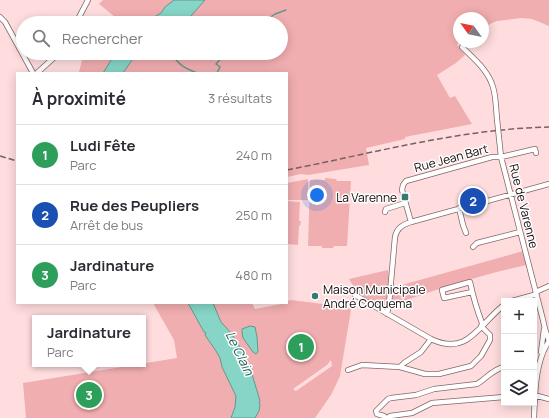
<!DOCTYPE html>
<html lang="fr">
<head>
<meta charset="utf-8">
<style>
	:root { --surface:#fff; --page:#f2f2f3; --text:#2b2b33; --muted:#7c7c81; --line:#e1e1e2; --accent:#7c3aed }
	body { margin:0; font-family:Manrope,sans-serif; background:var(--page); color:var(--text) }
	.controls { position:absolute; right:12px; bottom:12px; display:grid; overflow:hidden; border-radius:0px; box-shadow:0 2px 10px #0003 }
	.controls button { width:36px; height:36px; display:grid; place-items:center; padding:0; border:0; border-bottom:1px solid var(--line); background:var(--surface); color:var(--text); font:20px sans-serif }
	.compass { position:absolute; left:453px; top:12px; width:36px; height:36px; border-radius:50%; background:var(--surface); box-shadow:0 2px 10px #0003; rotate:303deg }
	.you { position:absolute; left:317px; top:195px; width:14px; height:14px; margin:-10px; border:3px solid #fff; border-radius:50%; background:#1a73e8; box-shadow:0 0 0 6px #1a73e833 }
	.badge { display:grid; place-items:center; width:26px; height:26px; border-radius:50%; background:var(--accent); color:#fff; font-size:13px; font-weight:700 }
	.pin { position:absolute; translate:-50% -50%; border:2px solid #fff; box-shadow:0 1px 4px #0006 }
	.popup { position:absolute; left:32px; top:315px; width:114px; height:52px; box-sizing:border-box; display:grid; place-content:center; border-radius:0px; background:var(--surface); filter:drop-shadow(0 1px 3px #0005); font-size:13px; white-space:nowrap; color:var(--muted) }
	.popup b { font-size:15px; color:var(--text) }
	.popup::after { content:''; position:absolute; left:50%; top:100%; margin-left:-8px; border:8px solid transparent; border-top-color:var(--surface) }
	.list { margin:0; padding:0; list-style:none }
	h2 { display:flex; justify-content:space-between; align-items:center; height:52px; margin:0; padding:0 16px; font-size:17px }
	h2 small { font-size:13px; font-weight:400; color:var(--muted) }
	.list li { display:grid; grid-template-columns:26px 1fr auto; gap:12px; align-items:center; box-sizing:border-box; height:60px; padding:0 16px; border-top:1px solid var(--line) }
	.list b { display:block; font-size:15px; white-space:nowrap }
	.list p { margin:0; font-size:13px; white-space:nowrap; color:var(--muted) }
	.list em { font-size:13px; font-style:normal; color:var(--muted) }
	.icon { flex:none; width:22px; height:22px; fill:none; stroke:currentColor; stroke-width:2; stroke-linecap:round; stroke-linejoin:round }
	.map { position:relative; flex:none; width:549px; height:418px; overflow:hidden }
	.search { position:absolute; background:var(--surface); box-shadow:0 2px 10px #0003; left:16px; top:16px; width:272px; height:44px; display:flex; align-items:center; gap:10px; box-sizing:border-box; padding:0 14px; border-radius:22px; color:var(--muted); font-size:15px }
	.panel { position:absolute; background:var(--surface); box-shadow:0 2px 10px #0003; left:16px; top:72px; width:272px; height:232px; border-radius:0px }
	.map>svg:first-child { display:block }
</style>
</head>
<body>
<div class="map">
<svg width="549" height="418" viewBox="0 0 549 418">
	<rect width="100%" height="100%" fill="#ffddde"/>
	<path fill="#f1aeb0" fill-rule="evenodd" d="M103,0H549V26L532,19L521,18L497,21L483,27V18H459V42L457,45L465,55L456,63L437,75L450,98L455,96L472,124L405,137V139L366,148L369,165L308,175L301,174L287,177V73H81L79,72L84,53H281V23H112L115,17L99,4Z
		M325,178L336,179L337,181H351L347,246H334L333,248H322V246H308L310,180H325Z
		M308,179V200H287V183Z
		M287,201L300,202L299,221H301L300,226H299L298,245L287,244Z
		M523,251L527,265C480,275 435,290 390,306L391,288Z
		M388,270L389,280L387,307L386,310L385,311L358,294L349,279Z
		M291,300L347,307L351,310L340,376L331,395L315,418H26L23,383L177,358L174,340L153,303H252L255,309L287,303V301ZM331,360L332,366L296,391L293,389L327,365Z"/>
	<path fill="#86d5c6" stroke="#64988e" d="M174,0H205L191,16L183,23H144L161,13L165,7Z
		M114,53L116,54V53H137L123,73H103L110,62Z
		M188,303H213L221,322L231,333L240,347L252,374L260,401L259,403L260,405L259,411L255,418H231L235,407L236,396L222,367L220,358L216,351L205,335L206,333L204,332Z
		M250,326L255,327L257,337L258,352L256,354L253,352L243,338L242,332V329Z"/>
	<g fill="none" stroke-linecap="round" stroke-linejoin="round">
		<path stroke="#64988e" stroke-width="1.5" d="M262,23L275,14L286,10
			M171,53C179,65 184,68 197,73
			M217,73L220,67L216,64L226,53"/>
		<g stroke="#846667" stroke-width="6">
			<path id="minor" d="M0,17L5,22L33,73
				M76,23L88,0
				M462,47C474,59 488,70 493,87C496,97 496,109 497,119
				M37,73L59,53
				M499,138L501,157L543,320L545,329L549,341
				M459,208L463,225L466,233
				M385,212L386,209L405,203
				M411,222L402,190L403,185L406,181L492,157H501L535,149L536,153
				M473,247L477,243L520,232
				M472,292L444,298L442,290L470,282C473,296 477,310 482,323L483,324
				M355,295L431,339C468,357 479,324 504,305
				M512,301L534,295L538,291L549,286
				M387,314L389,304L395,237C397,228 402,225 411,222L549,184
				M541,352L544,329
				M400,367L425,374H439L471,366L481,356L490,340V335L481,326
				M348,370L362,365L400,367L404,363L421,352L431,339
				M534,395L549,399
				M386,418L384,416L377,414L376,411L388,399L391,398L416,395L434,389L477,384C486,379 493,369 504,367
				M387,418L390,416L412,413L432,403L504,397
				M534,418C535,394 535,361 549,341"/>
		</g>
		<use href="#minor" stroke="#fff" stroke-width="4.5"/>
		<path stroke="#766162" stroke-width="1.5" stroke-dasharray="6 3" stroke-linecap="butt" d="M0,156L17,161
			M287,170C374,153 460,129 549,127"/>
		<g stroke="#846667" stroke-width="6" stroke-linecap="butt">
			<path id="minor-bridge" d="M497,119L499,138"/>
		</g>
		<use href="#minor-bridge" stroke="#fff" stroke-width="4.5"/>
	</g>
	<g fill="#367b6f" stroke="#fff" stroke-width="1.5">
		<rect x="401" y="193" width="8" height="8" rx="2"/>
		<circle cx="315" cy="296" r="4"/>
	</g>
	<g text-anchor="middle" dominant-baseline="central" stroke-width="3" stroke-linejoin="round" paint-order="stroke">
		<g font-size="12" fill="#14090a" stroke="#fff">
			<text transform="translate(451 158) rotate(-15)">Rue Jean Bart</text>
			<text transform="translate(524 206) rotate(76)">Rue de Varenne</text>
		</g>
		<g font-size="12" fill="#14090a" stroke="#fff" text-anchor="end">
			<text x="397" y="197">La Varenne</text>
			<text x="323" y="289" text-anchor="start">Maison Municipale<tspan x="323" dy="14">André Coquema</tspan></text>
		</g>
		<g font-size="13" font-style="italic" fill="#206056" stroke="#fff">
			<text transform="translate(240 353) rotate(64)">Le Clain</text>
		</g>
	</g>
</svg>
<div class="controls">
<button>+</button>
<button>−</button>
<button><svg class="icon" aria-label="layers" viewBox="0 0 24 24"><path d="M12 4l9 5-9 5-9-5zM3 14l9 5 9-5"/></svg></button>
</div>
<svg class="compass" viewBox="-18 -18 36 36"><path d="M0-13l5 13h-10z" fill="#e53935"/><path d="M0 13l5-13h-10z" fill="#7c7c81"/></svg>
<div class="you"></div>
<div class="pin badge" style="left:301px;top:347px;background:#2e9e5b">1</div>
<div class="pin badge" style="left:473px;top:201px;background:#1a4fb4">2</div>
<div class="pin badge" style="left:89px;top:395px;background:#2e9e5b">3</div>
<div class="popup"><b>Jardinature</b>Parc</div>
<div class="search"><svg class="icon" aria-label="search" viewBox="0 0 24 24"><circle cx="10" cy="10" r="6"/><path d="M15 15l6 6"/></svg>Rechercher</div>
<section class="panel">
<h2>À proximité<small>3 résultats</small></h2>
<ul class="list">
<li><span class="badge" style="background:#2e9e5b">1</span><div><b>Ludi Fête</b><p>Parc</p></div><em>240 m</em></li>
<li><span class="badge" style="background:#1a4fb4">2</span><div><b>Rue des Peupliers</b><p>Arrêt de bus</p></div><em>250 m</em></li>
<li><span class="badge" style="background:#2e9e5b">3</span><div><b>Jardinature</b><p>Parc</p></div><em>480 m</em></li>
</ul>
</section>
</div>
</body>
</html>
